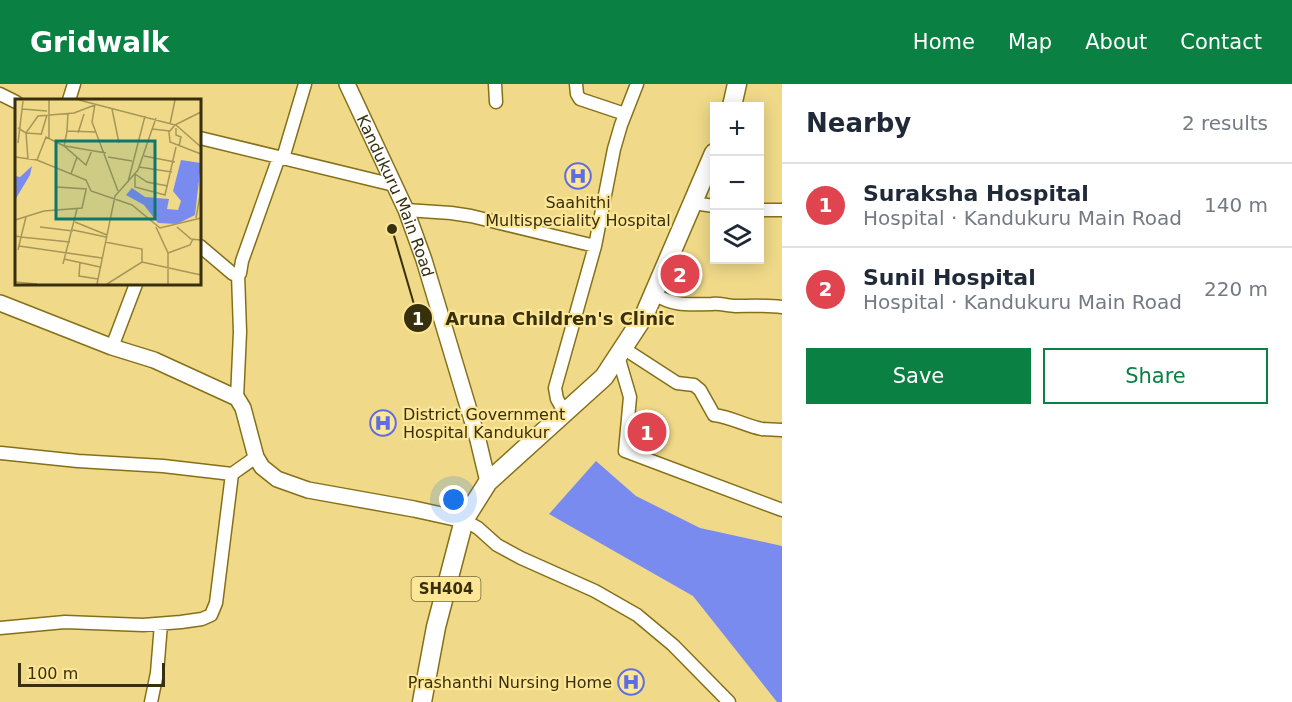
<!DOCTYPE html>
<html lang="en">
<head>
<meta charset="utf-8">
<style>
	:root { --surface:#fff; --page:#f2f2f3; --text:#1f2937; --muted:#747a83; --line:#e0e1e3; --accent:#0b8043 }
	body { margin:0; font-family:"DejaVu Sans",sans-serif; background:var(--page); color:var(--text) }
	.controls { position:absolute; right:18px; top:18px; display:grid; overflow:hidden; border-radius:0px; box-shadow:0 3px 15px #0003 }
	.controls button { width:54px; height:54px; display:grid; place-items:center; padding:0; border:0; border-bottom:2px solid var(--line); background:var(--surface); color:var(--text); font:30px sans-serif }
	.scale { position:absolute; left:18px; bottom:15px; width:147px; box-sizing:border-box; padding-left:6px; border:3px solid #382f0d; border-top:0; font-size:16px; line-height:21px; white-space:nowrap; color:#382f0d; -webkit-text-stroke:4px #fde796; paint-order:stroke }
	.you { position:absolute; left:454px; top:416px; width:21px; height:21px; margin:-15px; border:4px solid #fff; border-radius:50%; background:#1a73e8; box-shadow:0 0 0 9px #1a73e833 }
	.badge { display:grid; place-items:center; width:39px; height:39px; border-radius:50%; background:var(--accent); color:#fff; font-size:20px; font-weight:700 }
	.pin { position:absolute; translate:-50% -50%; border:3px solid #fff; box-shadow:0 2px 6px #0006 }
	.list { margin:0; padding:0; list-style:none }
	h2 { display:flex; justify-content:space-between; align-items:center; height:78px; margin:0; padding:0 24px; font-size:26px }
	h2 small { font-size:20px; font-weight:400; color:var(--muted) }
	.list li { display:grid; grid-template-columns:39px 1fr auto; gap:18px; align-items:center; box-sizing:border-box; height:84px; padding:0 24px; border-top:2px solid var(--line) }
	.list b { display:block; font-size:22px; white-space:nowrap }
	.list p { margin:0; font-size:20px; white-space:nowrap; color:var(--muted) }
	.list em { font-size:20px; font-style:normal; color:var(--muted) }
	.actions { display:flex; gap:12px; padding:18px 24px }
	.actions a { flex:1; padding:14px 0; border:2px solid var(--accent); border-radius:0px; text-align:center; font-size:21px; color:var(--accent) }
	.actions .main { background:var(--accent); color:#fff }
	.icon { flex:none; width:33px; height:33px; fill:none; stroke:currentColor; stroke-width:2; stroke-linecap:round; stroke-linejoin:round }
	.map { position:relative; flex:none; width:782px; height:618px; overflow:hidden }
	header { display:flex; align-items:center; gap:36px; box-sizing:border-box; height:84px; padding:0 30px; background:var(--accent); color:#fff }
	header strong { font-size:28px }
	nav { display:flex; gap:33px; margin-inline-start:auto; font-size:21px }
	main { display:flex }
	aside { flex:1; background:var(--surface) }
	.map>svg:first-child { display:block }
</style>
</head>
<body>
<header>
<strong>Gridwalk</strong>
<nav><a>Home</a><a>Map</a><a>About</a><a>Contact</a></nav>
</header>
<main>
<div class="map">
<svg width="782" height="618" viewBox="0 0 782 618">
	<rect width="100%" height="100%" fill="#f0da89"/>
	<path fill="#7a8bf0" d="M596,377L636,412L700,444L782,462V618H777L693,512L549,430Z"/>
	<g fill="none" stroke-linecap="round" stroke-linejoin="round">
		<g stroke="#857019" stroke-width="15">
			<path id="minor" d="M495,0L496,18
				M576,0L577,10L580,15L625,30
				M0,10L16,18
				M69,16L74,0
				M200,54L394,101
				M283,74L305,0
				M693,119L714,122
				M406,126L451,129L471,132L595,162
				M760,126H782
				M200,162L233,190L240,189L242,177L279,73
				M654,210C676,223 688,220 712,220C720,219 728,222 735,222C751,222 767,221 782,223
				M112,263L136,200
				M623,264L677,299L694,301L700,306L714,331C731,333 746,342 762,345C769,346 775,345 782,346
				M618,272L630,313L625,367L782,426
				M237,314L240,248L238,190
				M565,329L557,315L555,304L595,162L614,65L621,41L637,0
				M1,369L78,377L163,382L232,390L256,373
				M464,436L478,444L497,461L521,474L595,507L637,531L673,561L729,618
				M0,544L65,538L143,541L181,538L202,535L211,531L216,519L232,390
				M151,618L157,589L161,540"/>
		</g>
		<g stroke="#857019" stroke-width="18">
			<g id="tertiary">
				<path id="s1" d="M347,0L406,126L424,176L478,356L488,398"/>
				<path d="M0,219L112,263L154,276L237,314L243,324L256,373L262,383L277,395L308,406L414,425L464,436"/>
			</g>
		</g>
		<g stroke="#857019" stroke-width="21">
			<path id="primary" d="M732,22L737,0
				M422,618L436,543L464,436L488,398L604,293L644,232L714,69"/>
		</g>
		<use href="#minor" stroke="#fff" stroke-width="12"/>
		<use href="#tertiary" stroke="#fff" stroke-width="15"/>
		<use href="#primary" stroke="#fff" stroke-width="18"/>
	</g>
	<defs>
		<g id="hospital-ring" transform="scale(1.35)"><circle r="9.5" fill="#fde796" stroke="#5f6de4" stroke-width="1.5"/><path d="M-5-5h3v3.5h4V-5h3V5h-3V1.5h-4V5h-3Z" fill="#5f6de4"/></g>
	</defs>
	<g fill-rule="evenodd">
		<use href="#hospital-ring" x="578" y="92"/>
		<use href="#hospital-ring" x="383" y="339"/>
		<use href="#hospital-ring" x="631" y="598"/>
	</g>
	<g text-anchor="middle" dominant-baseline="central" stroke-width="4.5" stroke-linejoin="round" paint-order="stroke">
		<rect fill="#fde796" stroke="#736636" stroke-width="1.5" x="411.5" y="493" width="69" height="24" rx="4.5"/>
		<g font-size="15" font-weight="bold" fill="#382f0d">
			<text x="446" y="505">SH404</text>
		</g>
		<g font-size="16" fill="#382f0d" stroke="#fde796">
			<text stroke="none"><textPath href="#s1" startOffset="122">Kandukuru Main Road</textPath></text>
		</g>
		<g font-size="16" fill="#382f0d" stroke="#fde796">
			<text x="578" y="118">Saahithi<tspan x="578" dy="18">Multispeciality Hospital</tspan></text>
			<text x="403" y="330" text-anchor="start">District Government<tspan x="403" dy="18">Hospital Kandukur</tspan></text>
			<text x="612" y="598" text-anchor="end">Prashanthi Nursing Home</text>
		</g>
	</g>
	<g transform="translate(15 15)">
		<rect width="186" height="186" fill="#f0da89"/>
		<path d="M166,61L186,64L180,116L162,125L143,124L129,106L111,96L117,89L130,98L154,100L152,110L163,111L166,102L158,92ZM17,67L15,76L0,101V77L5,78Z" fill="#7a8bf0"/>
		<path fill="none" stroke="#a69657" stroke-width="1.5" d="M64,1L160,26L186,13M80,5L77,23L103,92M7,10L32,12M97,10L104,44M155,25L160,1M160,26L154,33L155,43L186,55M161,26L186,48M3,29L11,34L23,17L59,14L80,6M161,29V36L166,38L164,47M137,30L155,32M52,32L53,14M63,34L69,15M26,36L32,16M34,39V1M3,44L8,2M49,47L52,32L81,33M50,47L91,54M129,57L160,63M0,58L22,61L71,81L76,92L117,106L145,129L186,119M93,58L117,62M13,60L11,34L26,35M22,61L31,38L49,47L71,66L77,51M124,68L157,73M56,75L62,58M120,75L132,83L153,87M120,76V88L150,96L161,48M113,83L130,17M42,88L72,90M181,119L186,91M0,121L29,112L67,109L71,91M60,123L92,136M25,128L58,132M141,128L153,154V185M162,128L176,140L186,141M58,131L91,138M0,137L6,138L11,118M90,143L127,150V163M4,147L87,159M3,151L6,138L55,143M153,154L175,146L178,140M49,160L85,168M65,163L64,177L83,180M48,165L62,110M0,183L22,185M82,185L100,97L123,71L141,19M92,185L127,163L186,176"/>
		<path fill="#0f766e" fill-opacity="0.15" stroke="#0f766e" stroke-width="3" d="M41,42H140V120H41Z"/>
		<rect width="186" height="186" fill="none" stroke="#382f0d" stroke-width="3"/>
	</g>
	<path fill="none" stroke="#382f0d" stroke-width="2" d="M392 145L418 234"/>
	<g fill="#382f0d" stroke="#fde796" stroke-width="2">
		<circle cx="392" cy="145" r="6"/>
		<circle cx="418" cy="234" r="15"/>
	</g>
	<g font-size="18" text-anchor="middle" font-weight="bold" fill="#fff">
		<text x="418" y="241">1</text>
	</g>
	<g font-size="18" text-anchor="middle" font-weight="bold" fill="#382f0d" stroke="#fde796" stroke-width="4.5" stroke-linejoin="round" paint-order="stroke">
		<text x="560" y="241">Aruna Children's Clinic</text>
	</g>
</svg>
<div class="controls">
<button>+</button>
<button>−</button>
<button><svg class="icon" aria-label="layers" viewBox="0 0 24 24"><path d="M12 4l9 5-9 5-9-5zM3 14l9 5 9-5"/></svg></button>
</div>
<div class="scale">100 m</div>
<div class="you"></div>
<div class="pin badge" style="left:647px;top:348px;background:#e0444e">1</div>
<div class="pin badge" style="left:680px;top:190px;background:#e0444e">2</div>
</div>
<aside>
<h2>Nearby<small>2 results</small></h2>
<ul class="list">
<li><span class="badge" style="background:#e0444e">1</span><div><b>Suraksha Hospital</b><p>Hospital · Kandukuru Main Road</p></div><em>140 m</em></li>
<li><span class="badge" style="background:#e0444e">2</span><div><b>Sunil Hospital</b><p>Hospital · Kandukuru Main Road</p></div><em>220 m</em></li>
</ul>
<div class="actions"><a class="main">Save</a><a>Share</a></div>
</aside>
</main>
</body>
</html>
